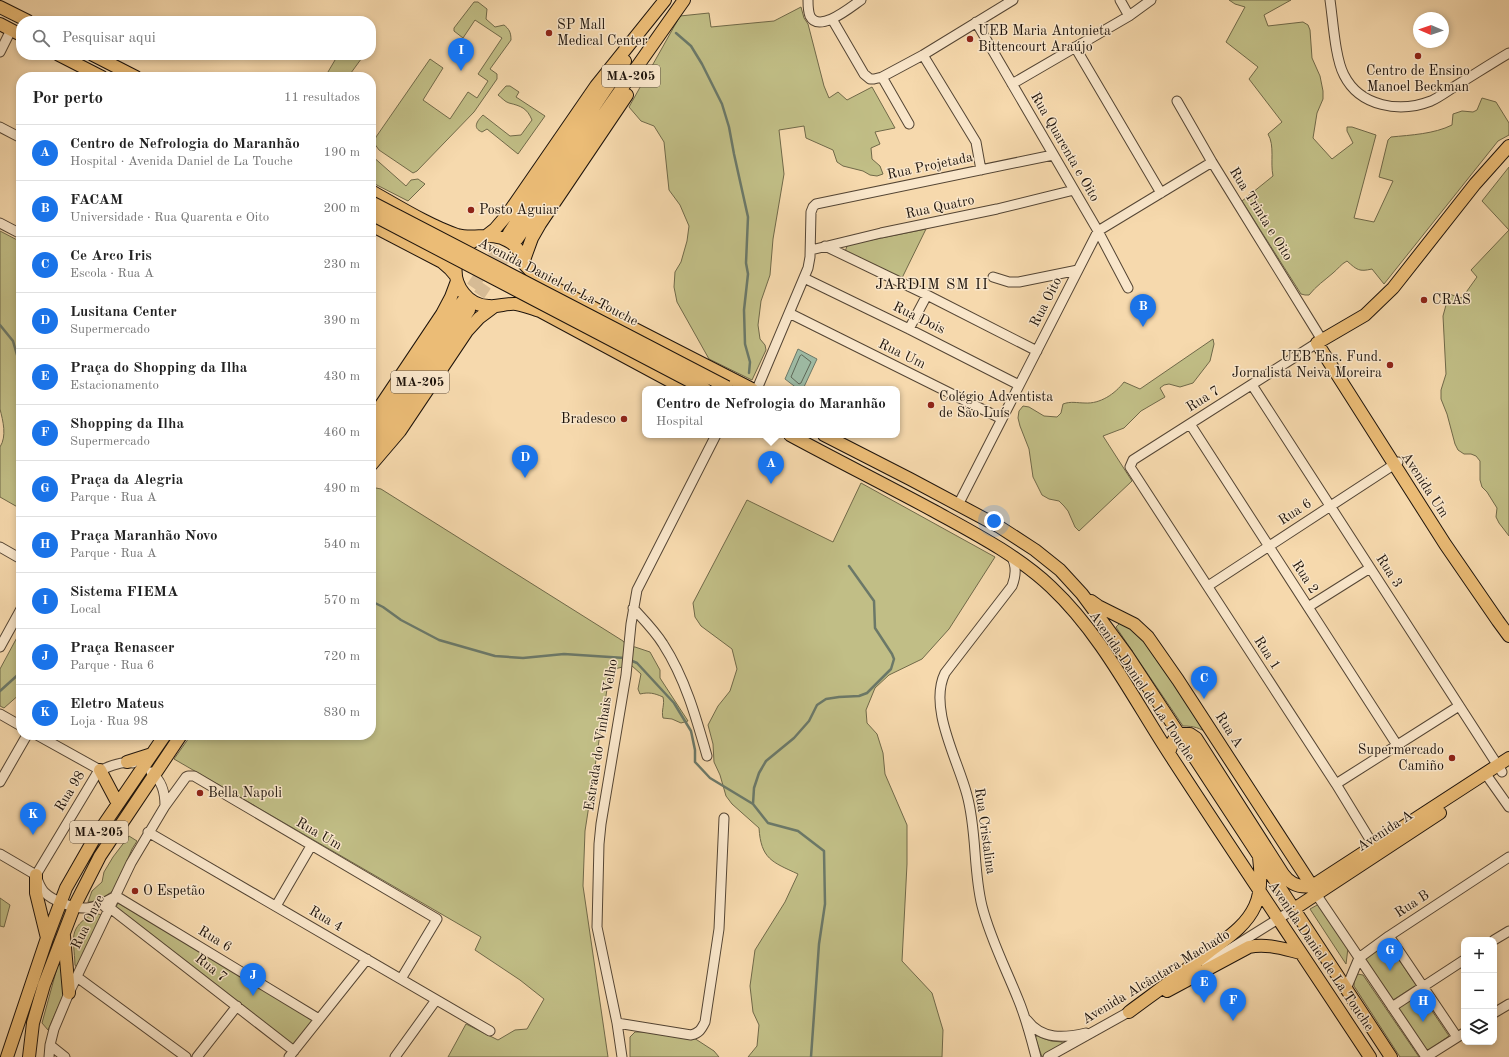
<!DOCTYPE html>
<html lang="pt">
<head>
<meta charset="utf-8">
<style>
	:root { --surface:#fff; --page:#f2f2f2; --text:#222; --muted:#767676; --line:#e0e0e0; --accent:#1a73e8 }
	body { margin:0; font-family:"Old Standard TT",serif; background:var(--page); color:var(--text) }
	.controls { position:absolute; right:12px; bottom:12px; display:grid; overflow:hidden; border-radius:8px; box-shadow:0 2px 6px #0003 }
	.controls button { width:36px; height:36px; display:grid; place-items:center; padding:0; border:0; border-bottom:1px solid var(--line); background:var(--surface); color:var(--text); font:20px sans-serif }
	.compass { position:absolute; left:1413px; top:12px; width:36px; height:36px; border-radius:50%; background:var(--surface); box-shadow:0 2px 6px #0003; rotate:272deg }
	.you { position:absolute; left:994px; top:521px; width:14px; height:14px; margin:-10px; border:3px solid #fff; border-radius:50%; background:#1a73e8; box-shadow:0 0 0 6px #1a73e833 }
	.badge { display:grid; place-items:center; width:26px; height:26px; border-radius:50%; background:var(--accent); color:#fff; font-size:13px; font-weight:700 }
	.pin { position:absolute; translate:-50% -33px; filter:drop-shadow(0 1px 2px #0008) }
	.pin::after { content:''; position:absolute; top:21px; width:14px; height:12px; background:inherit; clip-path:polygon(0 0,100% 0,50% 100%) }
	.popup { position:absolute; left:642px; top:386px; width:258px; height:52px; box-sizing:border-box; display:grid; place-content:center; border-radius:8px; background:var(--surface); filter:drop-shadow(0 1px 3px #0005); font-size:13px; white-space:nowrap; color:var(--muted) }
	.popup b { font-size:15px; color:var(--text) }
	.popup::after { content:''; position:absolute; left:50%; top:100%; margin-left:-8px; border:8px solid transparent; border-top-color:var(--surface) }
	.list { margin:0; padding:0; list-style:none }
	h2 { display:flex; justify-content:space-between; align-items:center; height:52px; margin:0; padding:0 16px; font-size:17px }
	h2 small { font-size:13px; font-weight:400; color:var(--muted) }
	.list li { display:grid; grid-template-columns:26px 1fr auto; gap:12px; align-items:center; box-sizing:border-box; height:56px; padding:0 16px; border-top:1px solid var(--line) }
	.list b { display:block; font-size:15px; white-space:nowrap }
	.list p { margin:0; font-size:13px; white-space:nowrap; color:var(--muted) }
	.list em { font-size:13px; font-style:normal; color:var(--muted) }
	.icon { flex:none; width:22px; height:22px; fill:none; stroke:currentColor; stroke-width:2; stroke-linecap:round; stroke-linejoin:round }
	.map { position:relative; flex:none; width:1509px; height:1057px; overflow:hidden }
	.search { position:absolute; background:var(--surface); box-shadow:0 2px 6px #0003; left:16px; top:16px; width:360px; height:44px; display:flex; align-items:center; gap:10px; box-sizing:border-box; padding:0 14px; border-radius:16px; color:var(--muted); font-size:15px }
	.panel { position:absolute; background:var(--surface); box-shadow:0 2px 6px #0003; left:16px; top:72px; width:360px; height:668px; border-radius:16px }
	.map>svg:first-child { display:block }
</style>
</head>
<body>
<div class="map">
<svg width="1509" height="1057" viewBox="0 0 1509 1057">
	<rect width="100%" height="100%" fill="#f6d9ad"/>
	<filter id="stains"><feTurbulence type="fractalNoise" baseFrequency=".005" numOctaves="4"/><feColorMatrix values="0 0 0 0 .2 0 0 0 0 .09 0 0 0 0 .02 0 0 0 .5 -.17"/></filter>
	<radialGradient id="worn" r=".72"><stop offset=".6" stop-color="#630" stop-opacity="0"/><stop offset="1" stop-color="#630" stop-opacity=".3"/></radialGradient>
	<path fill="#c1be86" stroke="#706949" d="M1229,0H1291L1264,15L1268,26L1303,22L1308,25L1310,30L1312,58L1320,76L1323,91V99L1317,113L1313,138L1332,159L1353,143L1347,131V127H1352L1376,135L1354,218L1374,222L1393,181L1379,177L1388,140L1391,137C1411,135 1434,134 1452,125L1453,114L1462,111L1473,112L1477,110L1482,98L1496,102L1509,123V135L1498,141L1384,284L1372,269C1359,272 1357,270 1347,261C1341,264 1338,269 1333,273C1325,280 1316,286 1309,295H1305L1301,294L1242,201L1273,176C1270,162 1275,146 1268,134L1282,122L1249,79L1258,67L1226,42L1245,7L1235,4Z
		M474,2H478L487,9L486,19L495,27L504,25C509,29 511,32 511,40L490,69L497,74V79L474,112L417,171L413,173L379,150L374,143L376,137L430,59L443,68L423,100L450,119L468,92L477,98L488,81L478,74L502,38L475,20L463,38L454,31V28Z
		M801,7L804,18L808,24L824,86L829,98L838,92L847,100L872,87L895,128L875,132L880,144L871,148L872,159L880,166L883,174L877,176L870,175L863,171L843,166L837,162L833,150L806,138L804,126L779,130L784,174L773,239L770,275L761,301L758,325L760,339L765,345L766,350L752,380L709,359L677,302L674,287L675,272L681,262L687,241L689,226L680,205L669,190L664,142L654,126L641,121L629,107L680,16L709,13L711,27L774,21Z
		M338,55H364L348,77H325Z
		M506,86H510L519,92L516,97L545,116L518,154L487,129L482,132C472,128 477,121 483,115L510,136L521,135L532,120C527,108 521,106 509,103C505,102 501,97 498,95Z
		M371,155L406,186L411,180L418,179L425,184L408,201L371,182Z
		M1509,167V230L1482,201Z
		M926,229L902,278L845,252L847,246L851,244Z
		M1509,230V536L1499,523L1496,517L1497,508L1487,492L1482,487L1480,480V461L1476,456L1471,454H1464L1458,450L1455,444L1447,414L1441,399V390L1446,374L1443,316L1449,294L1462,298L1477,277L1471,270Z
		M0,231L21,242V509L0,497V447C7,436 3,421 0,409Z
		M1213,339L1214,344L1210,361L1193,383L1180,387L1169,384L1164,385L1160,388L1165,397L1141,411L1124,428L1103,436L1132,481L1079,531L1075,527L1068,511L1064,506L1059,501L1049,499L1042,495L1033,477L1029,449L1020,426L1018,418L1019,411L1023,406L1029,407L1044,416L1057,417L1061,413L1063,404C1071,401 1077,403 1085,403C1100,404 1115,394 1124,382L1140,389Z
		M861,483L995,557L949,629L922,659L889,675L875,688L866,710L867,723L877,734L883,753L885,774L907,825V864L902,961L932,993L943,1030L942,1057H748L757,1046L759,1025L753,1012L750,986L755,950L785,902L798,874C772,862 761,859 759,828L732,804L726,796L720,775L714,762L713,744L708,725L718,706L730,691L737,669L732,649L701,626L695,617L693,603L747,500L833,542Z
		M371,487L381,489L623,641L627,646L635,647L650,652L660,670V678L688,721L681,723L672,719L663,718C661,710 665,705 663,697C654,693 649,692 640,694L638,689L641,674L631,665L610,670L585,831L583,886L608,1057H448L466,1024L498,1040L515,1030L527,1029L544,999L520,980L475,950L481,937L174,759L191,735H371Z
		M1120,623L1133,626L1209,734C1200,728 1194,726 1183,726L1116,627Z
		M21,630V693L4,708L0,706V669Z
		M129,836L137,841L132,849L116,887C111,894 96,903 88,902L92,891L102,882L104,872L113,857Z
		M0,898L10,905L4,927L0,926Z
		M118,903L315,1019L295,1047L116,907Z
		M1319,904L1348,948L1346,964L1310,909Z
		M94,913L102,915L77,968L75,965C74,937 67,929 94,913Z
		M1387,942L1416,985L1393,1000L1364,957Z
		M60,957L64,994L48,1030L42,1023Z
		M1357,974L1363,975L1419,1057H1400L1354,986V980Z
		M1420,993L1449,1036L1426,1052L1397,1009Z
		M635,1032H645L682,1038H694L714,1051L719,1057H630V1037Z
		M1037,1036L1051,1041L1062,1042L1063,1044L1042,1057L1035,1037Z"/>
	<path fill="#9ebba5" stroke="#6b7868" d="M798,349L817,359L803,389H798L785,379Z"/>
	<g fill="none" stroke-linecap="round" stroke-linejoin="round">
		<path stroke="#5e6858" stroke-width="1" d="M802,355L811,362L801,383L799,384L791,377L800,356Z"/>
		<path stroke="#6b7868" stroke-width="2.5" d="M676,33L691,46L702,64L722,104L729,127L734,154L748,217L746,263L748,274L744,310L745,344L750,362L749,373
			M0,325L13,341L21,369
			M371,601L383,607L401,620L439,640L495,656L523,658L564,654L625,658
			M630,660L637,663L674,703L691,731L695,750V762L710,778L753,804L768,823L798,831L824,851L825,904L819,944L811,1057
			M0,691L21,672
			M753,804L754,788L759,773L766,761L794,738L809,721L817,705L826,699L839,697L859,696L867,693L891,669L894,659L892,654L875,628L874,601L849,566"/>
		<path stroke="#d6bb95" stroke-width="12" stroke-dasharray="12 6" stroke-linecap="butt" d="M462,302L509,233
			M469,310L517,239"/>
		<g stroke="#544534" stroke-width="11">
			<path id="minor" d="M808,0C808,5 808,11 810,16C819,34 852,6 861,0
				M1120,0L1129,16
				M1330,0C1333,20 1335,58 1344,75C1360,107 1400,113 1431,101C1440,97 1449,90 1457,85C1475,74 1492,63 1509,53
				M832,19L864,74L870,79H874L882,77L923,55L1013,0
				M976,22L1098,231L1128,288
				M1075,47L1161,193
				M0,52L11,30
				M923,55L976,142L981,170
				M882,77L909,124
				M1012,84L1129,16L1151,0
				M1177,101L1212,162L1322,340
				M0,127L21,138
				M0,223L21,234
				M825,246L927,295L1037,351
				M811,250L881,233L997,209L1074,190
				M993,277L1009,282H1019L1078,270
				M804,278L909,329L1019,385
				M789,313L1002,419
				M909,329L927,295
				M1317,343L1133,460L1130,467L1336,784L1377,851
				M1252,385L1502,772
				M757,389L808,268L810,257L811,212L813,207L816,204L1053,155
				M1190,424L1397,745
				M958,505L1098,231L1212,162
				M0,547L21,559
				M1011,556C1017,566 1016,576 1012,586L945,673C928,708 958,760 967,795C977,831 973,870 982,906C990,938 1006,969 1018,999C1026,1018 1031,1038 1036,1057
				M1208,586L1398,462
				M1308,607L1370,568
				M633,608C643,619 655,631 663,644C685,678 696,717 707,756
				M0,647L21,609
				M0,714L21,726
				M37,735L100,770
				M1485,773L1509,807
				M0,782L27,735
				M1336,784L1459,706
				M165,806L186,777L188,776H194L437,919L401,979
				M148,832L490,1031
				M0,854L36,875
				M1316,894L1426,1057
				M116,896C107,901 98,907 87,908C74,909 53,901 44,892C40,887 38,882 36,875L96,775C103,767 122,761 133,763
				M116,896L319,1019
				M276,906L311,846
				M105,907L110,908L294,1051
				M1389,936L1457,1037
				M1494,940L1509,931
				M1206,964L1294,909
				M77,977L186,1057
				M1346,989L1359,958L1389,936L1509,857
				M1392,1007L1464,960
				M1494,1013L1509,1004
				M1027,1020C1042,1040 1064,1038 1086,1033
				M617,1023L691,1035C699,1033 701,1030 705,1022L719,929L724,818
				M50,1045L65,1057
				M49,1057L50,1045L54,1029L69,993L131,863L165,806C165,792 162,781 151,772
				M197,1057L237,1006
				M289,1057L367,959
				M395,1057L436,1000
				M622,1057L617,1023L597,927L599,844L601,824L626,675L631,624L637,590L716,435
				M1048,1057L1134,1009
				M1426,1057L1464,1033"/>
		</g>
		<g stroke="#1e140c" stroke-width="14">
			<path id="major" d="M0,7L28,21
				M0,24L21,35
				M59,55L102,77
				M93,55L136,77
				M1509,146L1475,184L1393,288L1365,315L1317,343L1445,544L1498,621L1509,636
				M371,191C398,206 428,225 457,235C474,240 492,231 508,241C516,245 522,254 525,263
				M371,225L442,262L450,269L456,276
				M509,233L625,61
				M486,236L495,229L507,215L596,86L665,0
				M482,237C469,242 459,251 456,265C453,285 468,306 489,306C498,307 507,303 516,304C524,305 532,309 540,311L685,389
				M517,239L596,125L684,0
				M524,260L532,238L540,224L627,95
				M525,265L538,279L549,285L752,389
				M371,420L442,314L451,297L457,281
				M790,435C838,461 886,485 934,511C974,533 1017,555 1051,587C1102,635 1134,700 1172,758C1237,858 1304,957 1370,1057
				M824,435L910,479L998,526L1035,550L1060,570L1082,594L1127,655L1179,734L1391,1057
				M371,436L462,302
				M371,454L469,310
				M371,465L400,431L467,331L479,318L495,306
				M1091,601L1098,606L1134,624L1148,637L1178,680L1312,886
				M1169,753L1173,741L1179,734H1190L1196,738L1283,874C1290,884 1300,888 1312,886L1509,758
				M127,762L152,754
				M100,770L118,804
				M36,875V893L47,938
				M1294,909L1440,813
				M64,936L69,993
				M1167,991L1249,947C1266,943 1284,949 1301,953
				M1129,1012C1156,992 1184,972 1210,951C1227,938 1246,926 1255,906C1262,891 1261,873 1259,857
				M7,1057L47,938L66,888L94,839L165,735
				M29,1057L33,1023L44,985L74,907L100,856L181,735"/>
		</g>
		<use href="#minor" stroke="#f9e6ca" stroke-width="9"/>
		<use href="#major" stroke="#ebbc76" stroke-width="12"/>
		<g stroke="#1e140c" stroke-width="14" stroke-linecap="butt">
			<path id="major-bridge" d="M371,202L727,387
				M371,214L705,389"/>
		</g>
		<use href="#major-bridge" stroke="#ebbc76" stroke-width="12"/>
	</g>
	<g fill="#8f2418" stroke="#f9e6ca" stroke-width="1.5">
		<circle cx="549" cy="33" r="4"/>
		<circle cx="970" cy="39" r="4"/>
		<circle cx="1418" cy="56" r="4"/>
		<circle cx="471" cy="210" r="4"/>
		<circle cx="1424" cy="300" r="4"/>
		<circle cx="1390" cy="365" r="4"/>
		<circle cx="931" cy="405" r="4"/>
		<circle cx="624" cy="419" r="4"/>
		<circle cx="1452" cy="758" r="4"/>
		<circle cx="200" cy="793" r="4"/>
		<circle cx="135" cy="891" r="4"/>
	</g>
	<g text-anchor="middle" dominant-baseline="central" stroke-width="3" stroke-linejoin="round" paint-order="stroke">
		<g fill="#f9e6ca" stroke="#605345" stroke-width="1">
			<rect x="602" y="65" width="58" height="22" rx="3"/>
			<rect x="391" y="371" width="58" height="22" rx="3"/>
			<rect x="70" y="821" width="58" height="22" rx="3"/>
		</g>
		<g font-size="13" font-weight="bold" fill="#1e140c">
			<text x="631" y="76">MA-205</text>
			<text x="420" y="382">MA-205</text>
			<text x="99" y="832">MA-205</text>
		</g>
		<g font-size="14" fill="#1e140c" stroke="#f9e6ca" text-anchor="start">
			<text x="557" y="25">SP Mall<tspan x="557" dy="16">Medical Center</tspan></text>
			<text x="978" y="31">UEB Maria Antonieta<tspan x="978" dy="16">Bittencourt Araújo</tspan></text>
			<text x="1418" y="71" text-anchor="middle">Centro de Ensino<tspan x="1418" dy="16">Manoel Beckman</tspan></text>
			<text x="479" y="210">Posto Aguiar</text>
			<text x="1432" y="300">CRAS</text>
			<text x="1382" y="357" text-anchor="end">UEB Ens. Fund.<tspan x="1382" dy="16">Jornalista Neiva Moreira</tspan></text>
			<text x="939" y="397">Colégio Adventista<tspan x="939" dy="16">de São Luís</tspan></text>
			<text x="616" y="419" text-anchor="end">Bradesco</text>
			<text x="1444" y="750" text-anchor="end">Supermercado<tspan x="1444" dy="16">Camiño</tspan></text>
			<text x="208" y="793">Bella Napoli</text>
			<text x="143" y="891">O Espetão</text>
		</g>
		<g font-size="14" fill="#1e140c" stroke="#f9e6ca">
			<text transform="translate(1065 147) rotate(60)">Rua Quarenta e Oito</text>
			<text transform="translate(930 166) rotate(-12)">Rua Projetada</text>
			<text transform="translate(940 207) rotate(-12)">Rua Quatro</text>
			<text transform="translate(1261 214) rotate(58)">Rua Trinta e Oito</text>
			<text transform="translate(558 282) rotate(27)">Avenida Daniel de La Touche</text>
			<text transform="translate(1046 302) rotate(-63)">Rua Oito</text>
			<text transform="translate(919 318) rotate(26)">Rua Dois</text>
			<text transform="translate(902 354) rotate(26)">Rua Um</text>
			<text transform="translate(1203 399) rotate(-32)">Rua 7</text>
			<text transform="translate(1425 485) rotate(57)">Avenida Um</text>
			<text transform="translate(1295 512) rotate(-33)">Rua 6</text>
			<text transform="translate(1389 571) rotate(57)">Rua 3</text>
			<text transform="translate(1305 577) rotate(57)">Rua 2</text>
			<text transform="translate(1267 653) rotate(57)">Rua 1</text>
			<text transform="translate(1142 686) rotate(56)">Avenida Daniel de La Touche</text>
			<text transform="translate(1229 730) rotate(57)">Rua A</text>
			<text transform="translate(601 735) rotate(-81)">Estrada do Vinhais Velho</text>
			<text transform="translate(70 791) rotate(-59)">Rua 98</text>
			<text transform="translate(985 831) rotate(82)">Rua Cristalina</text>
			<text transform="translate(1385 831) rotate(-33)">Avenida A</text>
			<text transform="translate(319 834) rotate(30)">Rua Um</text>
			<text transform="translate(1412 904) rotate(-33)">Rua B</text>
			<text transform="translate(326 919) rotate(30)">Rua 4</text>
			<text transform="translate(88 922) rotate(-64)">Rua Onze</text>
			<text transform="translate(215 939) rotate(31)">Rua 6</text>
			<text transform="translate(1321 956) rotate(56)">Avenida Daniel de La Touche</text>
			<text transform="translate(211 968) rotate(38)">Rua 7</text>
			<text transform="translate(1156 977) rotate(-31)">Avenida Alcântara Machado</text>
		</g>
		<g font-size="15" letter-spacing="1" fill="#1e140c" stroke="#f9e6ca">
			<text x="932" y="285">JARDIM SM II</text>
		</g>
	</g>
	<rect width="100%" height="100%" filter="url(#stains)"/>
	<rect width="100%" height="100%" fill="url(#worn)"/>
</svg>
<div class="controls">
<button>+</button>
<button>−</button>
<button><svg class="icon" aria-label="layers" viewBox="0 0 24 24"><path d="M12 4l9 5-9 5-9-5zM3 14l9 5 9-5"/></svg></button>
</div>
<svg class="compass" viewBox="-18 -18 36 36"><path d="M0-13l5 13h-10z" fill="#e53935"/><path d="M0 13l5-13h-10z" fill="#767676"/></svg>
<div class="you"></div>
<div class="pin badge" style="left:771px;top:484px">A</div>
<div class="popup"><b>Centro de Nefrologia do Maranhão</b>Hospital</div>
<div class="pin badge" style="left:1143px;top:327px">B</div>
<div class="pin badge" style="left:1204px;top:699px">C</div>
<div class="pin badge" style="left:525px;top:478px">D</div>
<div class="pin badge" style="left:1204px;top:1003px">E</div>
<div class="pin badge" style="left:1233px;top:1021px">F</div>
<div class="pin badge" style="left:1390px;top:971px">G</div>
<div class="pin badge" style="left:1423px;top:1022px">H</div>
<div class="pin badge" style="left:461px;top:71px">I</div>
<div class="pin badge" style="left:253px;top:996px">J</div>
<div class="pin badge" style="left:33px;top:835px">K</div>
<div class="search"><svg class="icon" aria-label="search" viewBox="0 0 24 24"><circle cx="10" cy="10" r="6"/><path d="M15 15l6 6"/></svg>Pesquisar aqui</div>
<section class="panel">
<h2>Por perto<small>11 resultados</small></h2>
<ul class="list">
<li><span class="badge">A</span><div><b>Centro de Nefrologia do Maranhão</b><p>Hospital · Avenida Daniel de La Touche</p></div><em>190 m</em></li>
<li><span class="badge">B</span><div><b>FACAM</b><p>Universidade · Rua Quarenta e Oito</p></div><em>200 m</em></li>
<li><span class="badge">C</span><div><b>Ce Arco Iris</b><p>Escola · Rua A</p></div><em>230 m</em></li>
<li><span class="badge">D</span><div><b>Lusitana Center</b><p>Supermercado</p></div><em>390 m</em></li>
<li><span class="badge">E</span><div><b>Praça do Shopping da Ilha</b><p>Estacionamento</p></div><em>430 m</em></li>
<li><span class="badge">F</span><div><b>Shopping da Ilha</b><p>Supermercado</p></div><em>460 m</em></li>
<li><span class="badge">G</span><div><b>Praça da Alegria</b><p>Parque · Rua A</p></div><em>490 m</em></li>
<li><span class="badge">H</span><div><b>Praça Maranhão Novo</b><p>Parque · Rua A</p></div><em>540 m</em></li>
<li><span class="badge">I</span><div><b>Sistema FIEMA</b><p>Local</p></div><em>570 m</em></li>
<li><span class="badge">J</span><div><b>Praça Renascer</b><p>Parque · Rua 6</p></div><em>720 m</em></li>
<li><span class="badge">K</span><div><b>Eletro Mateus</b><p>Loja · Rua 98</p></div><em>830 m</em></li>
</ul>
</section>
</div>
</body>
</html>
